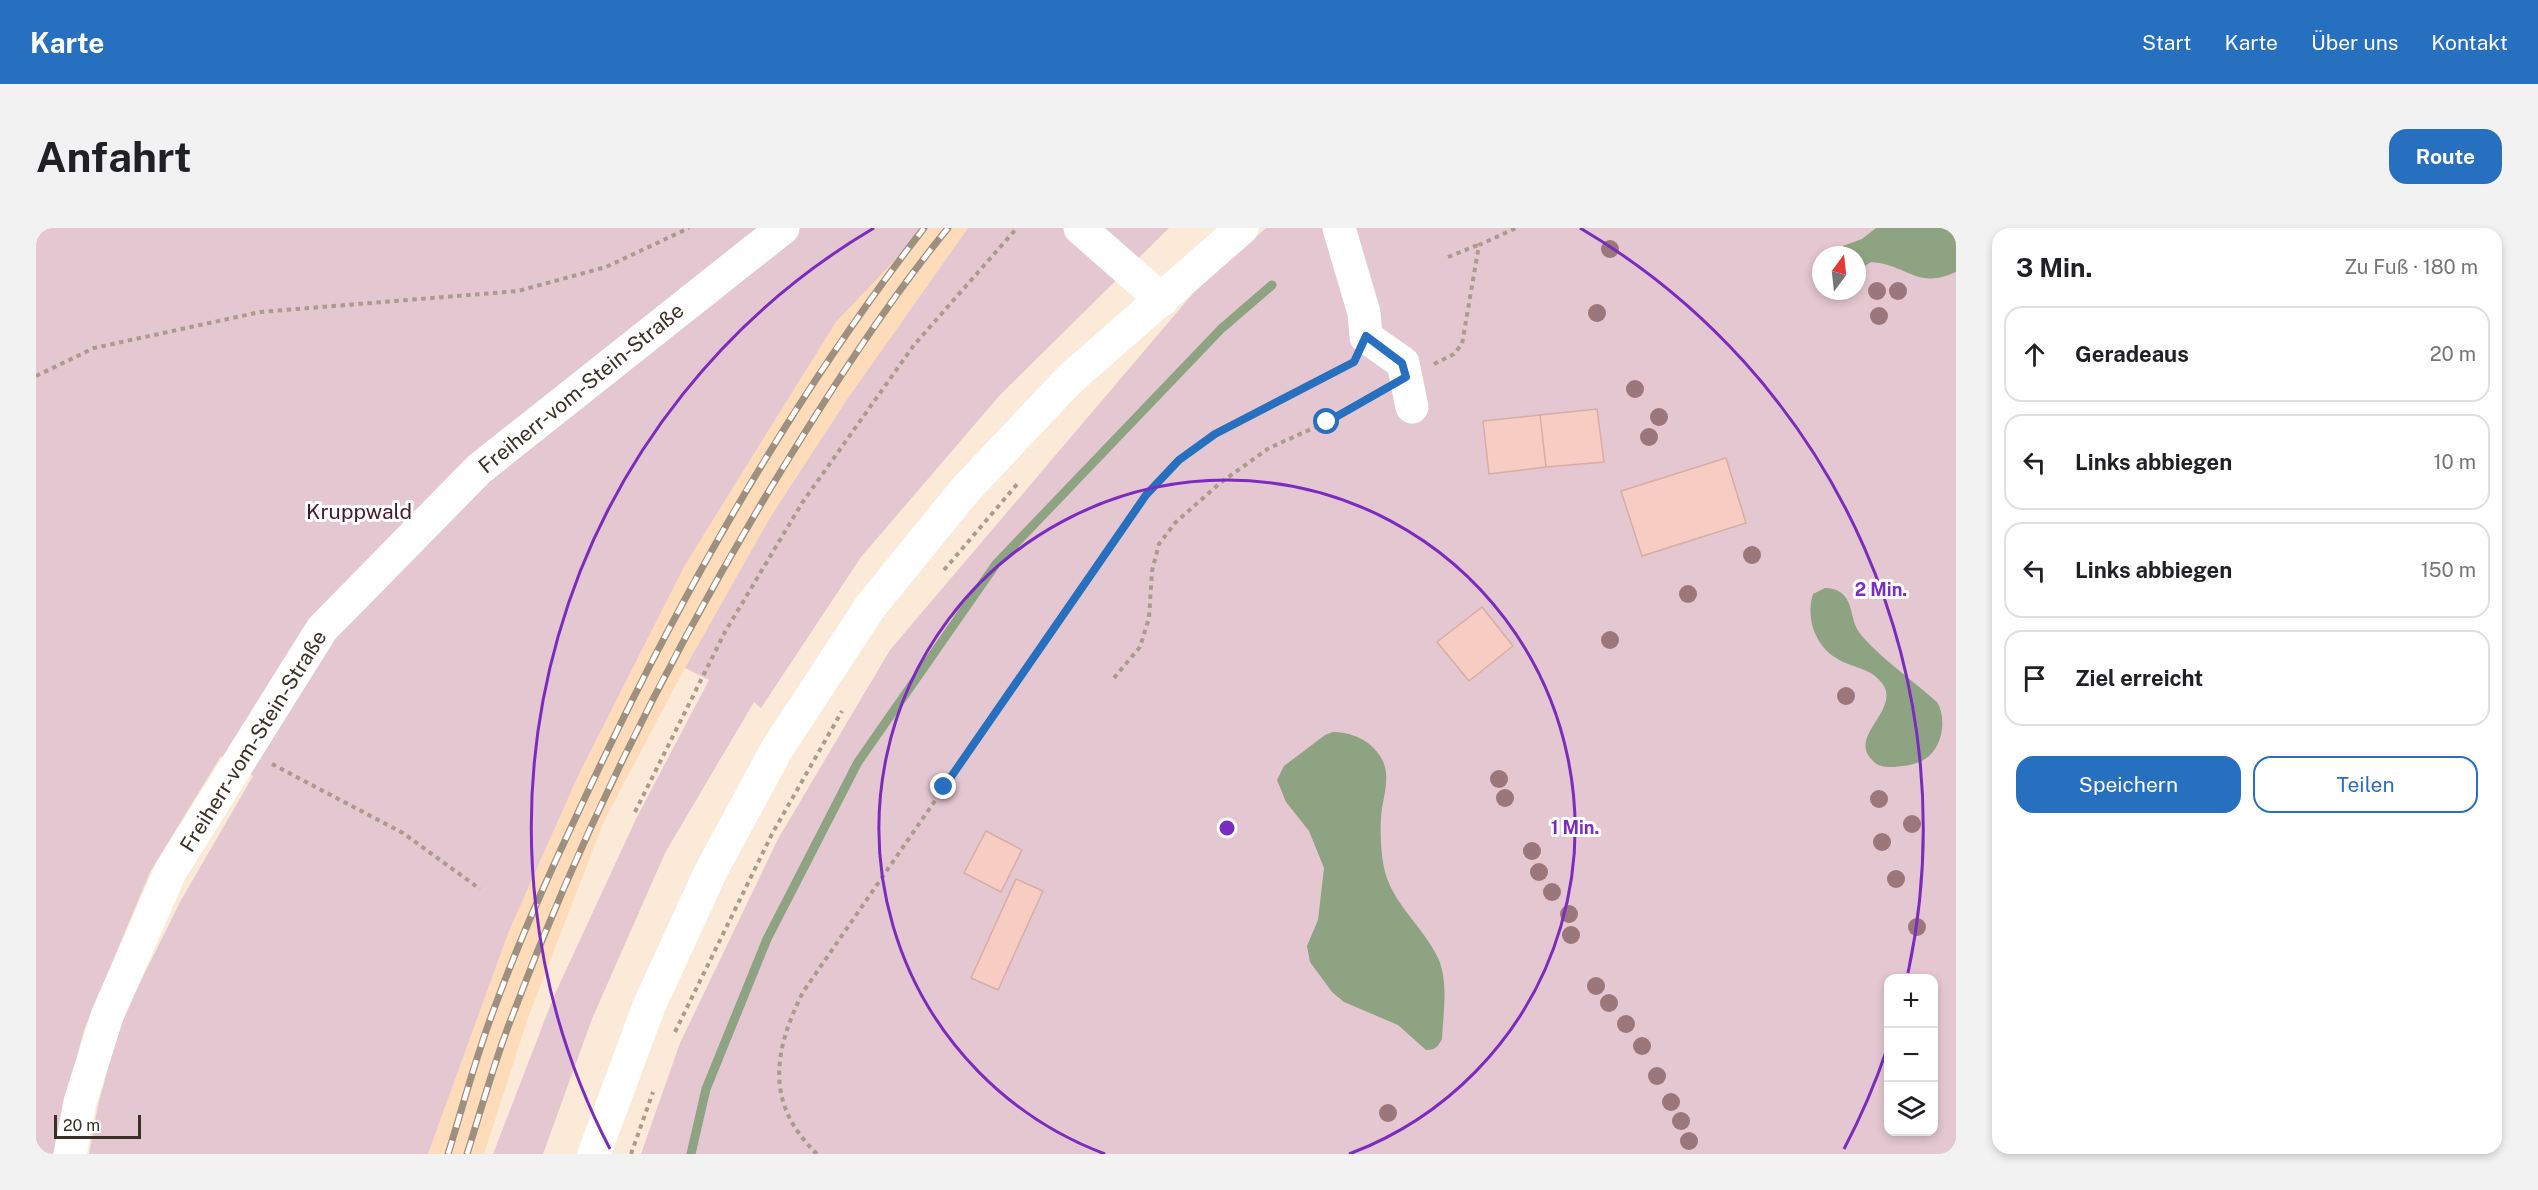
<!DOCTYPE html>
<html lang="de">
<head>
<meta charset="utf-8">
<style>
	:root { --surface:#fff; --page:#f2f2f2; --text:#202124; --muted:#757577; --line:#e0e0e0; --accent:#276fbf }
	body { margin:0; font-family:"Public Sans",sans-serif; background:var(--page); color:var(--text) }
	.controls { position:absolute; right:18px; bottom:18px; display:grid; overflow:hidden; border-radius:12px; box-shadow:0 3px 9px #0003 }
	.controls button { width:54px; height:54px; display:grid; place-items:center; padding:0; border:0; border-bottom:2px solid var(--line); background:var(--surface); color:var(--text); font:30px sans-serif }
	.compass { position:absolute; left:1776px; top:18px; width:54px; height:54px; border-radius:50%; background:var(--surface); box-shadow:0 3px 9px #0003; rotate:15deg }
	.scale { position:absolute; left:18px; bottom:15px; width:87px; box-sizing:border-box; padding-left:6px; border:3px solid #3b3025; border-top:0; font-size:16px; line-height:21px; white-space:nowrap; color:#3b3025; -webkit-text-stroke:4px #fff; paint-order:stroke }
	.stop { position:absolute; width:18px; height:18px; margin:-14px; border:4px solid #276fbf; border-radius:50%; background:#fff }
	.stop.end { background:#276fbf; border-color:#fff; box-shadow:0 2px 6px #0008 }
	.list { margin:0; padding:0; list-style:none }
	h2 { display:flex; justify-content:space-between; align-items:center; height:78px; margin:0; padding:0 24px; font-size:26px }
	h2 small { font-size:20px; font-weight:400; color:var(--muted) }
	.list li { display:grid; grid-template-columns:39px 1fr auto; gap:18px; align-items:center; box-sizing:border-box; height:96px; margin:0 12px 12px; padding:0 12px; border:2px solid var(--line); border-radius:18px }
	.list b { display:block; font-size:22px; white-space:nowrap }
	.list em { font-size:20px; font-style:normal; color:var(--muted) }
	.actions { display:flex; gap:12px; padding:18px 24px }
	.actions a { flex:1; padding:14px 0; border:2px solid var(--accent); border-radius:18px; text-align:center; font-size:21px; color:var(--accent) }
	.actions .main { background:var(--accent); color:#fff }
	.icon { flex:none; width:33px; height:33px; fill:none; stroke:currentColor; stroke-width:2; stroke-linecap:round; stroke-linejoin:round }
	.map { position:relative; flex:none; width:1920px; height:926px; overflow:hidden; border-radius:18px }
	header { display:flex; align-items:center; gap:36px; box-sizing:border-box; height:84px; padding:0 30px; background:var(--accent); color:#fff }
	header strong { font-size:28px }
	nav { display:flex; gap:33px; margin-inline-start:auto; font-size:21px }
	.intro { display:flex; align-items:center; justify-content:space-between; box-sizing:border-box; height:144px; padding:0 36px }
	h1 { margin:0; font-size:42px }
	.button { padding:15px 27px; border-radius:18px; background:var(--accent); color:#fff; font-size:21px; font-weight:700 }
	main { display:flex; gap:36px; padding:0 36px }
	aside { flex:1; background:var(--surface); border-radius:18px; box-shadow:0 3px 9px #0003 }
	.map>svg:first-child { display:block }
</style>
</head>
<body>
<header>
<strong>Karte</strong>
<nav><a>Start</a><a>Karte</a><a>Über uns</a><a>Kontakt</a></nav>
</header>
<div class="intro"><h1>Anfahrt</h1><a class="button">Route</a></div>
<main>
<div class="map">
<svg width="1920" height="926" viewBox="0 0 1920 926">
	<rect width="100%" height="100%" fill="#fcead9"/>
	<path fill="#fedbb9" d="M872,0H932L812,170L735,288L649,440L568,593L492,790L448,926H392L473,703L542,548L649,337L800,94Z"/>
	<path fill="#e4c7d0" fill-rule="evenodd" d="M0,0H889L800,94L649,337L542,548L473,703L392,926H53L62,877L85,793L144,674L217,548L185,528L114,644L48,802L17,926H0Z
		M932,0H1133L964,167L825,329L725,480L718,474L629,625L556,791L507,926H457L518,768L600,591L673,452L649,440L735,288L812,170Z
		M1230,0H1920V926H605L644,815L742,611L854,422L1159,63ZM1785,27H1821V63H1785ZM1852,750H1898V904H1852Z"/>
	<path fill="#8da382" d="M1840,0H1920V44C1880,62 1873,37 1835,34L1821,43V27H1797L1801,20L1826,11Z
		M1789,360C1820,361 1812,389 1823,404C1837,424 1881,456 1901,474C1911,490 1907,520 1889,531C1880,537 1869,538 1858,539C1850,539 1843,539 1837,533C1811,509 1862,484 1848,458C1832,431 1796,446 1778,403C1774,392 1773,378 1777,366Z
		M1297,504C1315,504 1334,512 1344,528C1357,547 1346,570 1345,590C1344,607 1345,624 1348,640C1356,676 1387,698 1402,730C1413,755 1407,785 1406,811C1402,819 1399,822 1390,822L1362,797L1308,774L1296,764L1274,734L1271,718L1282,692L1288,640L1273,603L1250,574L1241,552L1248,538L1289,507Z"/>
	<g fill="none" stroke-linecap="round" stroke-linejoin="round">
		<path stroke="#8da382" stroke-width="9" d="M655,926L670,861L731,711L822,534L960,336L1185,101L1236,57"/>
	</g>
	<path fill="#f6ccc3" stroke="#d6aea5" stroke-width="1.5" d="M1561,181L1568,234L1510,239L1504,187Z
		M1504,187L1510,239L1453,246L1447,193Z
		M1690,230L1710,295L1606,328L1585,263Z
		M1446,379L1477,418L1433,453L1401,414Z
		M950,603L986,622L965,664L928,645Z
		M980,651L1007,663L962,762L935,750Z"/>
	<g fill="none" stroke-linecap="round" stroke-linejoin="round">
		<path stroke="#aa9b8d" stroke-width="4" stroke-dasharray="4.5 4.5" stroke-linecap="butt" d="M1412,29L1442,17
			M1398,136L1418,126L1426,116L1443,17L1480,0
			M0,148L58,120L224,84L482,63L570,39L653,0
			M908,342L983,254
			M1078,450L1104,419L1113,390L1116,343L1123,316L1139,295L1184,255L1233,220L1291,194L1343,164
			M236,536L367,605L444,661
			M599,584L689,404L766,275L878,117L981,0
			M639,804L736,606L806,483
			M595,926L617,864
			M781,926C729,876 737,824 767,764L1110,267L1143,232L1179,205L1315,135"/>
		<path stroke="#fff" stroke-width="33" d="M1044,0L1126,72
			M1303,0L1328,85L1330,109L1367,135L1376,179
			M34,926L44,874L71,788L134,644L286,401L443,241L747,0"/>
		<path stroke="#fff" stroke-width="33" d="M558,926L613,778L675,643L741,521L834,379L929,262L1034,151L1206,0"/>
		<g stroke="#9e9081" stroke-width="7">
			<path id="rail" d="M412,926C427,878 440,828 458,781C488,699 526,618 563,540C654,350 759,166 888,0
				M431,926C446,879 459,831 477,786C549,595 639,417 745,243C796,160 850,76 912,0"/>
		</g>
		<use href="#rail" stroke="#fff" stroke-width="4.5" stroke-dasharray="14" stroke-linecap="butt"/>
	</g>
	<g fill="#9b767a">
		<circle cx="1574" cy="21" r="9"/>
		<circle cx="1841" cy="63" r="9"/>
		<circle cx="1862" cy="63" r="9"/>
		<circle cx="1561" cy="85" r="9"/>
		<circle cx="1843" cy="88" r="9"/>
		<circle cx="1599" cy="161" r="9"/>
		<circle cx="1623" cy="189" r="9"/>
		<circle cx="1613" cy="209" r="9"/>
		<circle cx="1716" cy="327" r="9"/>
		<circle cx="1652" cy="366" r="9"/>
		<circle cx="1574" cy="412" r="9"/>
		<circle cx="1810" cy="468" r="9"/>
		<circle cx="1463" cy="551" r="9"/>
		<circle cx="1469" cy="570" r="9"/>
		<circle cx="1843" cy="571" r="9"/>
		<circle cx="1876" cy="596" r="9"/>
		<circle cx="1846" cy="614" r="9"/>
		<circle cx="1496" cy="623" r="9"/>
		<circle cx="1503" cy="644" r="9"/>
		<circle cx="1860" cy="651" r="9"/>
		<circle cx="1516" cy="664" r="9"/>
		<circle cx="1533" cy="686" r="9"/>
		<circle cx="1881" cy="699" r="9"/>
		<circle cx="1535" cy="707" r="9"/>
		<circle cx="1560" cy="758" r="9"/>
		<circle cx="1573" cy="775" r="9"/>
		<circle cx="1590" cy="796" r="9"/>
		<circle cx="1606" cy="818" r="9"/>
		<circle cx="1621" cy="848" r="9"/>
		<circle cx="1635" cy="874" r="9"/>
		<circle cx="1352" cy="885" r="9"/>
		<circle cx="1645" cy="893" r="9"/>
		<circle cx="1653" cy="913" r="9"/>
	</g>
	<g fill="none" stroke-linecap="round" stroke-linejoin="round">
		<path stroke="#276fbf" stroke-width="8" d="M908,559L1110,267L1143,232L1179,206L1318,134L1330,108L1366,135L1370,149L1291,194"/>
	</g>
	<g fill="none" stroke="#7b2cbf" stroke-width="3">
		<path d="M1069 926A348 348 0 1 1 1313 926"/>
		<path d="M1851 821A696 696 0 0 1 1808 921M574 921A696 696 0 0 1 838 0M1544 0A696 696 0 0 1 1872 745"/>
	</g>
	<g text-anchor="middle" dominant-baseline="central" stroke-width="6" stroke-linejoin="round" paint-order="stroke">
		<g font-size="21" fill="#3b3025" stroke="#fff">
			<text transform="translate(545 160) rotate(-39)">Freiherr-vom-Stein-Straße</text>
			<text transform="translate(217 513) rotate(-58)">Freiherr-vom-Stein-Straße</text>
		</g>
		<g font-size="21" fill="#4b172d" stroke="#fff">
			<text x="323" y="283">Kruppwald</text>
		</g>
	</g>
	<circle cx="1191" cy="600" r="9" fill="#7b2cbf" stroke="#fff" stroke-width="3"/>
	<g font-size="18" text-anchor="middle" font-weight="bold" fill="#7b2cbf" stroke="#fff" stroke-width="6" stroke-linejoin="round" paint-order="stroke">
		<text x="1845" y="368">2 Min.</text>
		<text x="1539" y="606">1 Min.</text>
	</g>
</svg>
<div class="controls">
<button>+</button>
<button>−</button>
<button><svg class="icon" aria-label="layers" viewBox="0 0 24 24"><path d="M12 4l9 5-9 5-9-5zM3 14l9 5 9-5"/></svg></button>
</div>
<svg class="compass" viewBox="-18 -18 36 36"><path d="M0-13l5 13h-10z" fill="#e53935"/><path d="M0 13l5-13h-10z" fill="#757577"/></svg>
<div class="scale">20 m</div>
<div class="stop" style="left:1291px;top:194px"></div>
<div class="stop end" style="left:908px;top:559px"></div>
</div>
<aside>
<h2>3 Min.<small>Zu Fuß · 180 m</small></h2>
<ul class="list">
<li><svg class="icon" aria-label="ahead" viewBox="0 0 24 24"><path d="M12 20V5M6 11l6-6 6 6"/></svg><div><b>Geradeaus</b></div><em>20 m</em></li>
<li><svg class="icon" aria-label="left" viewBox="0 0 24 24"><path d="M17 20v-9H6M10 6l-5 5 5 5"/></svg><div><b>Links abbiegen</b></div><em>10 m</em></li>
<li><svg class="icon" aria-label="left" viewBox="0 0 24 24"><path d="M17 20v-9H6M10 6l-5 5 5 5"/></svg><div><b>Links abbiegen</b></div><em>150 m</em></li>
<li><svg class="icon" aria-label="arrive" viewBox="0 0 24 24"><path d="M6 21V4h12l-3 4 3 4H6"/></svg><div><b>Ziel erreicht</b></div></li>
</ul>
<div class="actions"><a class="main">Speichern</a><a>Teilen</a></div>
</aside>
</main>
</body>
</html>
